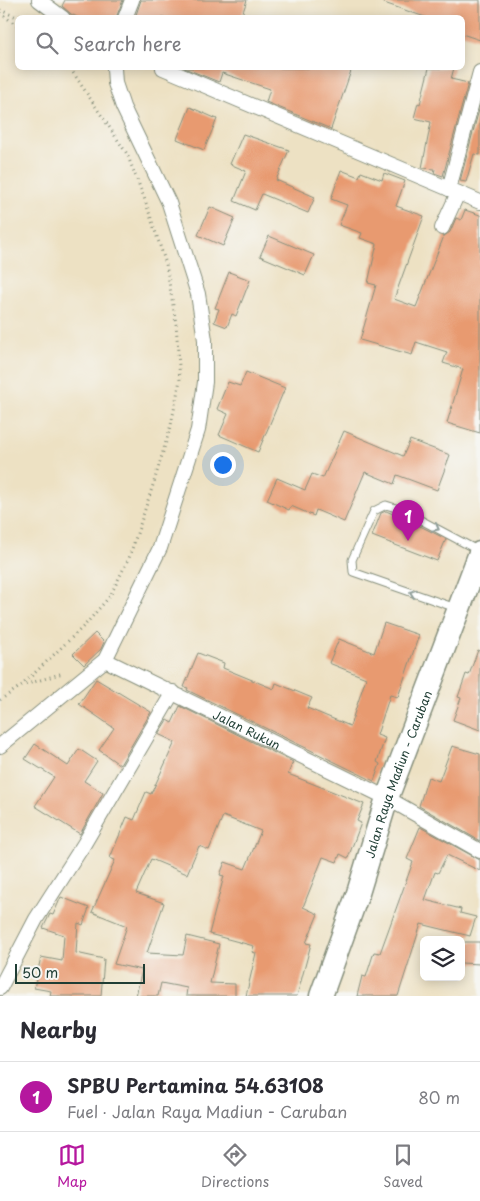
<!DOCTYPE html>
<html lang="en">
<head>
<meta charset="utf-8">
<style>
	:root { --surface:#fff; --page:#f2f2f3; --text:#2b2b33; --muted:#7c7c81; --line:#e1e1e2; --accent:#b5179e }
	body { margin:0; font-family:"Playpen Sans",sans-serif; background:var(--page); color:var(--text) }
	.controls { position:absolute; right:15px; bottom:15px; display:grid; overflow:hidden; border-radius:8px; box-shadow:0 2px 12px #0003 }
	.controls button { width:45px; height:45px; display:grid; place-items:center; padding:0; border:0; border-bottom:1px solid var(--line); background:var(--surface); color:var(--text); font:25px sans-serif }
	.scale { position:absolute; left:15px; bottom:12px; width:130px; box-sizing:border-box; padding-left:5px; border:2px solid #1f3d34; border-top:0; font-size:14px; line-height:18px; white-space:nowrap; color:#1f3d34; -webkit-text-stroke:4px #f6f6f2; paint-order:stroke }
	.you { position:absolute; left:222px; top:464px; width:18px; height:18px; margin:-12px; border:4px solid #fff; border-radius:50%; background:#1a73e8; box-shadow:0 0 0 8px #1a73e833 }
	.badge { display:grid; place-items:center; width:32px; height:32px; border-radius:50%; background:var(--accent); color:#fff; font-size:16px; font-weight:700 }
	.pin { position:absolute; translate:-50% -41px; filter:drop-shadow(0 1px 2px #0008) }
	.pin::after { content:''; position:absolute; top:26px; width:18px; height:15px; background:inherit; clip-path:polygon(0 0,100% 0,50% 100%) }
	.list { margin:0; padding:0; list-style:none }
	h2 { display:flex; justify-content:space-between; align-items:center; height:65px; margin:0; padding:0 20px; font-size:21px }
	h2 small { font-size:16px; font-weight:400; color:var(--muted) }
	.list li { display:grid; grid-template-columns:32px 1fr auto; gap:15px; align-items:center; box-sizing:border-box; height:70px; padding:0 20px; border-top:1px solid var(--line) }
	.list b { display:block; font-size:19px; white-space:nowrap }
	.list p { margin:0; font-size:16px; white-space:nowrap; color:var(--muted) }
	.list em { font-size:16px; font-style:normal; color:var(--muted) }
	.icon { flex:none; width:28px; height:28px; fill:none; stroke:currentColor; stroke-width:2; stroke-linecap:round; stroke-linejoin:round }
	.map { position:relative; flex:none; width:480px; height:996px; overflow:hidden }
	.search { position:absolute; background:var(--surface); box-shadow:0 2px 12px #0003; left:15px; right:15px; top:15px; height:55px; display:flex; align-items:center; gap:12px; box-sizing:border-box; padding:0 18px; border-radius:8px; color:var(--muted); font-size:19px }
	.sheet { height:135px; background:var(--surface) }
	nav { display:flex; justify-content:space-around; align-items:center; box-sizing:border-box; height:70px; border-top:1px solid var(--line); background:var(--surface); font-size:14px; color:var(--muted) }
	nav a { display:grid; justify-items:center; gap:2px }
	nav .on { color:var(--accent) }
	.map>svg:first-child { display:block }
</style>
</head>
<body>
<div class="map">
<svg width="480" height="996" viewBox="0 0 480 996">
	<rect width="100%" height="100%" fill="#f6f6f2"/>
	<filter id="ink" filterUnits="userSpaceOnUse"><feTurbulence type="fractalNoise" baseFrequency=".02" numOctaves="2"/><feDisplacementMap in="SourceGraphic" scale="10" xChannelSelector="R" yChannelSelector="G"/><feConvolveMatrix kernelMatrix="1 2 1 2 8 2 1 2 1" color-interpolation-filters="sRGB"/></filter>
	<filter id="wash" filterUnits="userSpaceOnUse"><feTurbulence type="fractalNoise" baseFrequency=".0096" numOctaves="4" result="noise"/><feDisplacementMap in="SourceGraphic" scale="20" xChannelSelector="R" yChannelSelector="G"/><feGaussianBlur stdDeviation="1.12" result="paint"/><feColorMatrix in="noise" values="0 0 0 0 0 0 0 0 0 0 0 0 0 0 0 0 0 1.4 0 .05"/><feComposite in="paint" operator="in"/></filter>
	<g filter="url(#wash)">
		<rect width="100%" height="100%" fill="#ede1c3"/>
		<g id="blocks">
			<path fill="#e89a6f" d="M65,0H123L116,18H79L71,14L62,6Z
				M141,0H247L241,18H135Z
				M384,0H480V40L462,34V18H428L384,3Z
				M184,68H352L331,129L266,102L270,89L222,73L219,82Z
				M429,68H454L451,79L468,83L443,176L434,173L435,169L422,168L431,122L414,118L418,103L420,104Z
				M480,106V155L474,154L466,182L460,181Z
				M190,107L217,119L204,150L177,139Z
				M243,134L289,150L276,180L315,197L308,213L262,194L255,210L234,201L246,171L230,164Z
				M341,170L359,177L361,172L382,180L384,173L405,181L396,206L424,216L394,299L416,307L444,236L450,232L456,218L461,220L465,210L480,215V433L447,423L463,369L443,363L447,352L416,342L412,355L360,340L376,285L368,283L377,244L360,238L362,233L339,225L347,205L331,199Z
				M210,207L235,218L223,246L198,235Z
				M269,236L314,255L305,275L260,256Z
				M229,272L250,280L236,316L232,314L227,327L214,322L219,309L215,308Z
				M246,372L285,388L258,452L219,435L228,414L217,409L228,382L240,386Z
				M344,431L403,456L410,440L450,455L437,490L397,475L394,484L365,472L344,522L316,510L314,516L291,506L289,510L267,500L277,478L305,490L312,474L323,478Z
				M386,511L412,522L446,539L437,561L372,536L381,513Z
				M384,623L419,635L398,697L390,695L377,735L385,738L377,762L380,764L374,781L187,690L188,688L184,687L198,653L224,663L223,668L274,689L276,683L312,698L307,708L350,726L366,678L329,663L339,639L374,653Z
				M95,633L104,642L101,649L84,665L73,654Z
				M478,650L480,651V730L453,720L461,698L458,697L466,674L469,675Z
				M96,679L151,712L120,765L99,750L114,728L79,704Z
				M180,706L293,762L288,774L364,804L357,821L361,823L348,858L340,854L337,862L323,857L303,907L318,914L306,943L311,944L297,996H246L256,953L252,952L254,946L209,934L224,876L220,875L225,862L245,869L261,831L223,816L209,850L199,846L187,874L151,859L136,893L164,903L147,953L183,955L187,936L219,944L210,983L235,984V996H186L187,988L161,983L158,996H136L142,970L114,964L127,926L92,912L115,860L110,858L127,817L134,820L146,792L151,794L175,742L158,734L167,720L172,723Z
				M35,744L68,766L79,749L97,761L84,781L103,793L80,834L35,806L54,777L25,759Z
				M452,746L480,754V841L419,806L428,777L439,781Z
				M420,827L480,860V871L447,855L438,873L435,872L425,900L461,909L460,913L476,917L470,936L421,924L398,996H357L362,976L366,977L374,952L380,953L413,862L407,859Z
				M61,897L89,908L83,925L78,923L76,953L104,959L101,996H50L51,991L34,988L41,957L62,961L64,935L43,928L50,914L53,915Z
				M461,942H480V964L461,963Z"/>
		</g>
	</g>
	<g filter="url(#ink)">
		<use href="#blocks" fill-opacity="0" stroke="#868f7c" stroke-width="1"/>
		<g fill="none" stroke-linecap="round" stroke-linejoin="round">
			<g stroke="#868f7c" stroke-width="9">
				<path id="service" d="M456,608L353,572L352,560L374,511L386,505L402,510L479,551"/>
			</g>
			<g stroke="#868f7c" stroke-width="16">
				<g id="minor">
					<path d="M39,0L63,18"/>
					<path d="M125,18L132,0"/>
					<path d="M163,68L480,202"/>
					<path d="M449,189L480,72"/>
					<path d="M442,228L458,193"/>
					<path id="s1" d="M105,660L387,798L480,851"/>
					<path d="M0,746L105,660L160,548L198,430L205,382V340L198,294L169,203L123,107L115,83L114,68"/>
					<path d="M0,988L36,919L84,844L173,692"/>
				</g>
			</g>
			<g stroke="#868f7c" stroke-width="25">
				<g id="trunk">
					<path id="s2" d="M321,996L358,893L387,798L480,553"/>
				</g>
			</g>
			<path stroke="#868f7c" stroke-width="3" stroke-dasharray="1 4" stroke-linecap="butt" d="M0,10L19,18
				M0,13L18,26
				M21,686L63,673
				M0,700L21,686L85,625L110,596L129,558L154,482L171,425L180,380L176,323L166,264L145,200L127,154L70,68"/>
			<use href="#service" stroke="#fff" stroke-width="7"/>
			<use href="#minor" stroke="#fff" stroke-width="14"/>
			<use href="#trunk" stroke="#fff" stroke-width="22"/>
		</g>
		<defs><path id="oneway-chevron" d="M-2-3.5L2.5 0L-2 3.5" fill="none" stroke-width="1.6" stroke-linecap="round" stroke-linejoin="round" transform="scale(1.25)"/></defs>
		<g stroke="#8f9e9a">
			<use href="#oneway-chevron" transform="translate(436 528) rotate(28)"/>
			<use href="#oneway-chevron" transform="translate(413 593) rotate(-161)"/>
		</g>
	</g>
	<g text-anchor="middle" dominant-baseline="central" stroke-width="5" stroke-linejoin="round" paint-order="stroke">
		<g font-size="12" fill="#1f3d34" stroke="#f6f6f2">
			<text stroke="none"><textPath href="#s1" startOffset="158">Jalan Rukun</textPath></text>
			<text stroke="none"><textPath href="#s2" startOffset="235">Jalan Raya Madiun - Caruban</textPath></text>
		</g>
	</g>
</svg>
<div class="controls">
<button><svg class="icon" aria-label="layers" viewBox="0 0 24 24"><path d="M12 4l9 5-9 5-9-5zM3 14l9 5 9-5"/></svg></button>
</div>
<div class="scale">50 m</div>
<div class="you"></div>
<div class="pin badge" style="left:408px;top:541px">1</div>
<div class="search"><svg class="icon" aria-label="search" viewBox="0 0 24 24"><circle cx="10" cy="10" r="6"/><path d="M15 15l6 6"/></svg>Search here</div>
</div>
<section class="sheet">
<h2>Nearby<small></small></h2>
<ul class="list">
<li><span class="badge">1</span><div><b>SPBU Pertamina 54.63108</b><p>Fuel · Jalan Raya Madiun - Caruban</p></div><em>80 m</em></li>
</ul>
</section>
<nav>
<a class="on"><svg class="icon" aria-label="map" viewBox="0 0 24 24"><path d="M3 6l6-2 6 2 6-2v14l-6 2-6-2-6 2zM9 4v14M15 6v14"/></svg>Map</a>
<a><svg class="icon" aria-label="directions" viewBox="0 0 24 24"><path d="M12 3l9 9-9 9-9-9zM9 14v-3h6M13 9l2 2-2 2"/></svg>Directions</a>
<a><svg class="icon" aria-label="saved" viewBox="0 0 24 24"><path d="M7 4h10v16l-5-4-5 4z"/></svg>Saved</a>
</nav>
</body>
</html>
